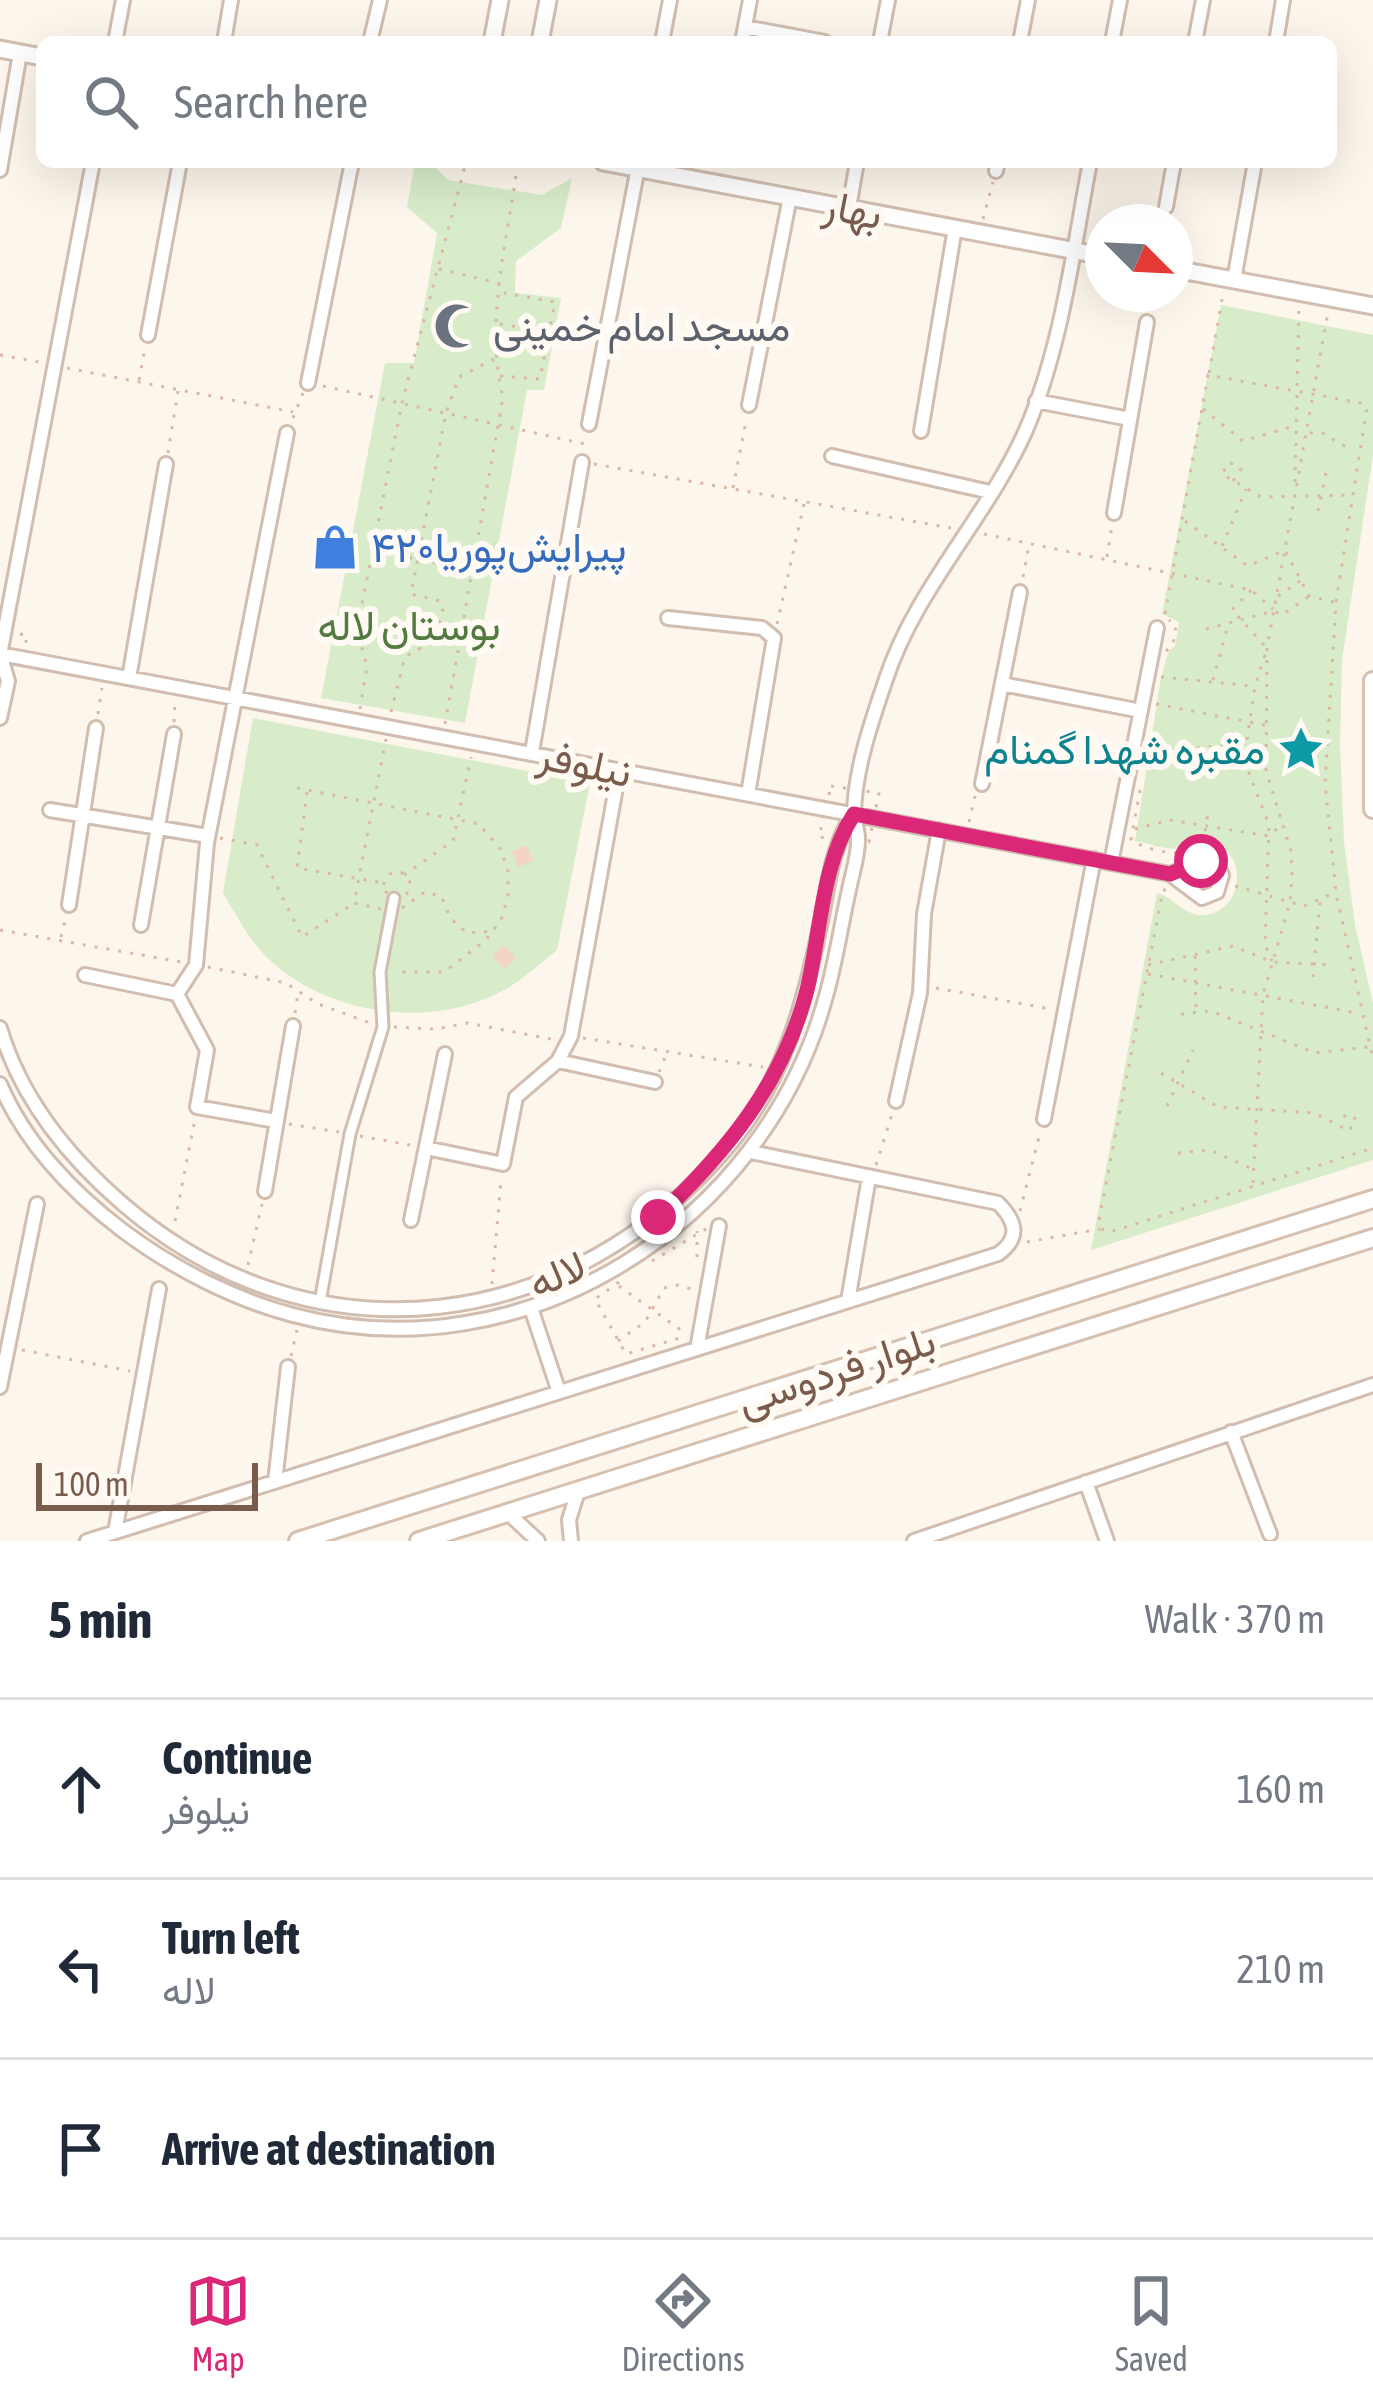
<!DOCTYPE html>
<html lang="en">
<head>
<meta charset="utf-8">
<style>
	:root { --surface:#fff; --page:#f6f6f7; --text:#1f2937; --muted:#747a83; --line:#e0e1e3; --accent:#db2777 }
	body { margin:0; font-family:"Asap Condensed",Vazirmatn,sans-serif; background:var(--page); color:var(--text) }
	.compass { position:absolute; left:1085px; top:204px; width:108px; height:108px; border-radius:50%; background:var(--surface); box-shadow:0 12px 48px #0002; rotate:114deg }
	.scale { position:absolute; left:36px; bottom:30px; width:222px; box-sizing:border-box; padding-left:12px; border:6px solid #7a5c4d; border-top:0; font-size:33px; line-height:42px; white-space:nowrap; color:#7a5c4d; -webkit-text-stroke:9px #fffaf3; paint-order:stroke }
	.stop { position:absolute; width:36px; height:36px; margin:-27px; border:9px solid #db2777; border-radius:50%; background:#fff }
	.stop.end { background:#db2777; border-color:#fff; box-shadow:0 3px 12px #0008 }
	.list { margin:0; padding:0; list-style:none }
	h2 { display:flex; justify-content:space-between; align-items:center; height:156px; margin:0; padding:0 48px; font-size:51px }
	h2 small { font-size:39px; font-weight:400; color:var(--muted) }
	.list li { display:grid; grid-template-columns:78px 1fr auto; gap:36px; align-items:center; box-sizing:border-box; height:180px; padding:0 48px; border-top:3px solid var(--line) }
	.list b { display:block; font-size:45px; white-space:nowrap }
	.list p { margin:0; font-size:39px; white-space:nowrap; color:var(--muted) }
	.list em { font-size:39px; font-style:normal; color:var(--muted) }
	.icon { flex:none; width:66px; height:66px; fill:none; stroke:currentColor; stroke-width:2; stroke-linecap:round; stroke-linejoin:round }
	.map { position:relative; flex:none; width:1373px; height:1541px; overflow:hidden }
	.search { position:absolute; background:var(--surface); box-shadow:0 12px 48px #0002; left:36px; right:36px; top:36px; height:132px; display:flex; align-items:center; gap:30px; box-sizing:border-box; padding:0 42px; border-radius:18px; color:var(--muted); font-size:45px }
	.sheet { height:696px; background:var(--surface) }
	nav { display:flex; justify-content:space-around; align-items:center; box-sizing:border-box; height:168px; border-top:3px solid var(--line); background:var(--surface); font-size:33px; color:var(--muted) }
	nav a { display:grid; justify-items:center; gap:6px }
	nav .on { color:var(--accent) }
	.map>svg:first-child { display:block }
</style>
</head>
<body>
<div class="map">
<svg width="1373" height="1541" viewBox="0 0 1373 1541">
	<rect width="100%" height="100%" fill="#fdf6ec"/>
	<path fill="#d8ecc9" d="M415,162H430L448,180L542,195L572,178L561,228L516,261L515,293L561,298L544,390H527L465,723L321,698L385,363H414L437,233L407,207Z
		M1221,305L1373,335V455L1342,660L1340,745L1344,842L1355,925L1373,1003V1160L1091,1250L1157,893C1173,897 1181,912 1198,915C1237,919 1253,861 1217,845C1201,838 1195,846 1181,848C1167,851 1148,843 1135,841L1161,677L1169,651L1175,646L1179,622L1162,614Z
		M253,718L590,783L557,950C541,963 524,979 506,989C429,1033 316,1014 258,948C245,932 234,911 223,893Z"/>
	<path fill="#f3d5c3" d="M527,845L533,861L518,867L512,851Z
		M503,945L516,957L505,969L492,957Z"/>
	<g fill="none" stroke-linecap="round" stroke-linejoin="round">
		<g stroke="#d1beb0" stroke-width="15">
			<path id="pedestrian" d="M320,1302L350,1134L383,1027L380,972L394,898"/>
		</g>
		<g stroke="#d1beb0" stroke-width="18">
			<path id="minor" d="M745,27L825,42
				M115,42L123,0
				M224,42L231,0
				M370,42L380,0
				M662,42L670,0
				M742,42L750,0
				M880,42L888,0
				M1020,42L1028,0
				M1112,42L1120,0
				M1195,42L1203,0
				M1276,42L1283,0
				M0,170L20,53
				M996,171L998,162
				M1166,207L1174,162
				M849,208L857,162
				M1234,280L1255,162
				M148,335L180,162
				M308,383L352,162
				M1036,401L1130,419
				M749,405L790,197
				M589,424L639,162
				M921,431L955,228
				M832,456L990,492
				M1114,513L1147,322
				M668,618L762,628L774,638L748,794
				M0,654L1170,874L1202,898L1217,892L1222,875L1218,867L1208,860L1170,874
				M0,655L93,162
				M129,678L166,464
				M1002,684L1141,711
				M0,718L8,681L0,654
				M532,752L582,462
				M982,784L1020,592
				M50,810L208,836
				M1111,863L1157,628
				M69,905L96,728
				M141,925L174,734
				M85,975L177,994L207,1050L197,1107L276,1121
				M177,994L196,965L207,843L287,433
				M0,1028C21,1099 68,1157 124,1205C316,1369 572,1333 731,1143C783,1081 804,1004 820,926C828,887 831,848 853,814
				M558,1061L655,1082
				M0,1084C47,1195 180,1285 293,1315C524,1377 765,1223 826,996C836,961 841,925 849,890C852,874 858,857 858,841C859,832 854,822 854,813C855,769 872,720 886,679C916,588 988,516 1026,430C1062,346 1073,251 1090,162
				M896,1101L920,993L924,914L939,830
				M1044,1119L1094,859
				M426,1148L503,1164L516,1097L558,1061L571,1036L619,771
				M265,1191L293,1026
				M411,1220L445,1054
				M848,1301L869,1177
				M531,1308L559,1392
				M697,1349L719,1226
				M0,1387L37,1204
				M1231,1432L1270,1534
				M275,1482L288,1367
				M1086,1482L1107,1541
				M508,1513L538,1541
				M115,1532L159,1289
				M87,1541L998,1254C1021,1238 1016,1221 998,1203L751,1152
				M571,1541L569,1520L578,1491
				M914,1541L1373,1385"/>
		</g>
		<g stroke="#d1beb0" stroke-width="21">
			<path id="tertiary" d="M492,42L500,0
				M540,42L548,0
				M0,49L42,57
				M603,162L1103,256
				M1175,269L1373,306"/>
		</g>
		<g stroke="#d6c0b0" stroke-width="22">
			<path id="secondary" d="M1373,681V809
				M298,1541L1373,1199
				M419,1541L1373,1238"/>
		</g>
		<path stroke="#d9b8a5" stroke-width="3" stroke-dasharray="3 9" stroke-linecap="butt" d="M983,219L993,182
			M439,269L499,283
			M1149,310L1151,294
			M500,324L591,339
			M0,355L39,362
			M67,368L293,412
			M1209,373L1223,294
			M500,376L540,379L555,302L504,293
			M139,380L145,348
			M323,386L585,444
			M1203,409L1243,441L1294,426
			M293,418L303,393
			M1310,433L1321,432L1346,447
			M168,453L178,391
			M594,464L951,528
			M1233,481L1241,469L1229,462L1222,474L1261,497L1351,495
			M1295,482L1299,306
			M733,488L746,421
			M1318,511L1327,468
			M1185,521L1248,566L1285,550L1309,596L1334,602
			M984,534L1251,590L1273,609
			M1222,546L1246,489
			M374,550L470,571
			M1107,557L1112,525
			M1023,577L1029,545
			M1251,590L1232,610L1266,647
			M1278,596L1300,581
			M1165,614L1208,375L1361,403L1367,407L1336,602L1325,783L1336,893L1373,1059
			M777,624L804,504
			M1206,629L1274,611L1282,615L1308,597
			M20,634L27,635L25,648
			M1166,651L1173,645L1176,625L1169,620
			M1265,655L1255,686L1244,760L1269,825L1265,944L1272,961
			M1161,677L1253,686
			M1213,680L1228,625
			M1156,704L1265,725
			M360,709L367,667L357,629L402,403L466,162
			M391,712L405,657L433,641L443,611L440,601L411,594L446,413L459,377L496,358
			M98,714L102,688
			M174,722L175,701
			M445,724L503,397C484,323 508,237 518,162
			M1149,752L1241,744
			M831,786L879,793L869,842L819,837Z
			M297,788L479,824L501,850L508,872V896L501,920L486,940L444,972H394
			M1140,790L1131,840C1141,847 1168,855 1181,852C1193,850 1197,844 1210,846
			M307,792L297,868L384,883
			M969,822L975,796
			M1135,829L1169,820L1269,836L1281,825
			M220,838L257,845L302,937L353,904
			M1203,843L1208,813
			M384 885a13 13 0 1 1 26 0a13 13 0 1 1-26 0Z
			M404,875L453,841L471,757
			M1235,886L1304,906L1334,893
			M1166,890H1163L1099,1220L1102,1229L1110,1232L1373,1148
			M402,908L425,892L441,896L451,919L467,933L494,931
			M381,909L354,903L386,739
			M0,930L181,962
			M61,937L66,917
			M1195,956L1196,1012
			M1148,965L1233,946L1272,962L1331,965
			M208,967L286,983L318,1004L373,1024
			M1148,974L1357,1013
			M1313,977L1320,901
			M936,988L1051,1009
			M295,1013L298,993
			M1181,1014L1211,1011L1315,1053L1368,1047
			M394,1027L436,1029L468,1023L556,1040
			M583,1038L763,1067
			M659,1072L667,1053
			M1161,1073L1218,1107L1315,1113L1349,1131L1356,1119L1346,1114L1339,1125
			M1167,1106L1193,1050
			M289,1124L339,1132
			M360,1136L410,1145
			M1178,1153L1210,1150L1252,1169
			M876,1165L893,1111
			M1253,1183L1263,995L1290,902L1292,873L1291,851L1266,771L1267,648L1328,312
			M1020,1211L1040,1133
			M175,1221L195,1119
			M1027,1242L1100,1229
			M697,1257V1231
			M652,1261L706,1229
			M248,1265L262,1204
			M619,1282L595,1299L626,1354L683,1337
			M492,1284L501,1180
			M619,1286L685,1333
			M618,1341L645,1322L664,1288L678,1285L695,1290
			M22,1350L130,1371
			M291,1356L297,1330"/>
		<use href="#pedestrian" stroke="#fff" stroke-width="9"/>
		<use href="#minor" stroke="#fff" stroke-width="12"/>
		<use href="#tertiary" stroke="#fff" stroke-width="15"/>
		<use href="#secondary" stroke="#fff" stroke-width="16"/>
	</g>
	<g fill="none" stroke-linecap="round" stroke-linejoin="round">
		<path stroke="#db2777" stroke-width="15" d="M658,1217C726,1152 783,1084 807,990C821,933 821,864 854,814L1170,874L1201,861"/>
	</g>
	<defs>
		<g id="mosque-bare" transform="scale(3.6)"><path d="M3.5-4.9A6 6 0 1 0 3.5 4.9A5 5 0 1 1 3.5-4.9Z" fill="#6b7280" stroke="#fffaf3" stroke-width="2.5" paint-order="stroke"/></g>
		<g id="shop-bare" transform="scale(3.6)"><path d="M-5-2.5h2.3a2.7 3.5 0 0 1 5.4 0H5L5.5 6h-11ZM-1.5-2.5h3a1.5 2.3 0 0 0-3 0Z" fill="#3f7fe0" stroke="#fffaf3" stroke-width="2.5" paint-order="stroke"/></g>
		<g id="sight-bare" transform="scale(3.6)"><path d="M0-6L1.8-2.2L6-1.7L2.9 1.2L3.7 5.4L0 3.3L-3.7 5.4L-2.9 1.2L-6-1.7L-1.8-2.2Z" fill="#0f9aa8" stroke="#fffaf3" stroke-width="2.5" paint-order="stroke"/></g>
	</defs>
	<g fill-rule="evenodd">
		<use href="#mosque-bare" x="457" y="326"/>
		<use href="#shop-bare" x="335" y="547"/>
		<use href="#sight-bare" x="1301" y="749"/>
	</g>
	<g text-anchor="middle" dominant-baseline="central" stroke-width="12" stroke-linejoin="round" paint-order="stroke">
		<g font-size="42" fill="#7a5c4d" stroke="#fffaf3">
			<text transform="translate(853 209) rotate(11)">بهار</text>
			<text transform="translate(585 763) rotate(12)">نیلوفر</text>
			<text transform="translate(557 1274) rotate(-23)">لاله</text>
			<text transform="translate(836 1370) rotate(-18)">بلوار فردوسی</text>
		</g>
		<g font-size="42" fill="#5b616d" stroke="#fffaf3" text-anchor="start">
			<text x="493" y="326">مسجد امام خمینی</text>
		</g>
		<g font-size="42" fill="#366cbe" stroke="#fffaf3" text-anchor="start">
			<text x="371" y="547">پیرایش‌پوریا۴۲۰</text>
		</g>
		<g font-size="42" fill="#537a41" stroke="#fffaf3">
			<text x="409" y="625">بوستان لاله</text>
		</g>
		<g font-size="42" fill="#0d838f" stroke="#fffaf3" text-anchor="end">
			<text x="1265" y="749">مقبره شهدا گمنام</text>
		</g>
	</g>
</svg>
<svg class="compass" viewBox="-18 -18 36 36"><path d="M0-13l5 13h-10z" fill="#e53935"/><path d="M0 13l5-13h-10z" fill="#747a83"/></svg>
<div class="scale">100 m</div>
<div class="stop" style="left:1201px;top:861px"></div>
<div class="stop end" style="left:658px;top:1217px"></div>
<div class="search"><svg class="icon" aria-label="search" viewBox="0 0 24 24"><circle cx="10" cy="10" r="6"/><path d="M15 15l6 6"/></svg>Search here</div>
</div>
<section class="sheet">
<h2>5 min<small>Walk · 370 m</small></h2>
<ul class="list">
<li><svg class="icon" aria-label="ahead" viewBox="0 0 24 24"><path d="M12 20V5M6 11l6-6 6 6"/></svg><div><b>Continue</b><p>نیلوفر</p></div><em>160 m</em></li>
<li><svg class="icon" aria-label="left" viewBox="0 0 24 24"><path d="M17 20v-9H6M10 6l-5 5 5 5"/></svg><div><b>Turn left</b><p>لاله</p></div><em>210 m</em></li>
<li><svg class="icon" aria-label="arrive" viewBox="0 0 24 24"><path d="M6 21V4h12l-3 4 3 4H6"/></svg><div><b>Arrive at destination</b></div></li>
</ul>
</section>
<nav>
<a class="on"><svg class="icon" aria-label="map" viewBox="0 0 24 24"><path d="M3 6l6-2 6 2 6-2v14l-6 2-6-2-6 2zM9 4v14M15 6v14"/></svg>Map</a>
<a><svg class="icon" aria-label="directions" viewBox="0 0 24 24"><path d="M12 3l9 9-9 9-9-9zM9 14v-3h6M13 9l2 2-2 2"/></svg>Directions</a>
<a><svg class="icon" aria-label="saved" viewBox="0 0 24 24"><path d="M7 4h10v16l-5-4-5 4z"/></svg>Saved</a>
</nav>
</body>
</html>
